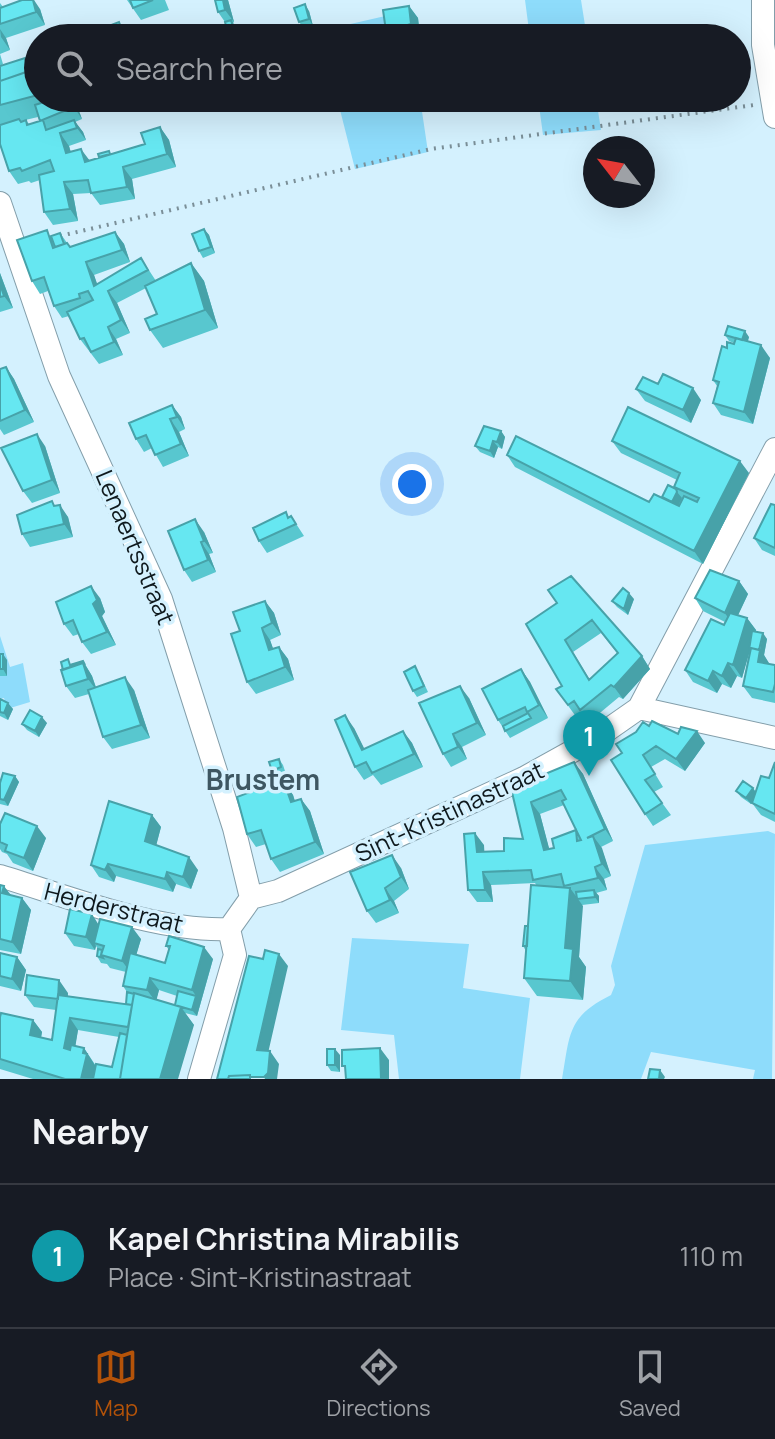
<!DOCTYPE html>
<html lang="en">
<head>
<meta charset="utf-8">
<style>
	:root { --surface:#171b24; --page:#242831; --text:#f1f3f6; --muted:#9ea1a6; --line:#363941; --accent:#b45309 }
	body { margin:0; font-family:Manrope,sans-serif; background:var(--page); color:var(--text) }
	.compass { position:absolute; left:583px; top:136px; width:72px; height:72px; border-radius:50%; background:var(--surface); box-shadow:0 8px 32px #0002; rotate:301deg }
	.you { position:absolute; left:412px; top:484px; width:28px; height:28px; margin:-20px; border:6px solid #fff; border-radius:50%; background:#1a73e8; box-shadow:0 0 0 12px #1a73e833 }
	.badge { display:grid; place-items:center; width:52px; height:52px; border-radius:50%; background:var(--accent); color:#fff; font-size:26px; font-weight:700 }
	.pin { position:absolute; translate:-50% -66px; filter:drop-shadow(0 2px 4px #0008) }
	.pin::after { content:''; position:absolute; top:42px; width:28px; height:24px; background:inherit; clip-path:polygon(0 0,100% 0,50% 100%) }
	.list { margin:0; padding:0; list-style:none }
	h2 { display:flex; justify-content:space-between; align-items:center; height:104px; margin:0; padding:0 32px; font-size:34px }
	h2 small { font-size:26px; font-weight:400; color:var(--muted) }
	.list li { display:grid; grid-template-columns:52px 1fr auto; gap:24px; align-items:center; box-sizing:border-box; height:144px; padding:0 32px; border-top:2px solid var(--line) }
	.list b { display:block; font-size:30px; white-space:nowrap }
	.list p { margin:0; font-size:26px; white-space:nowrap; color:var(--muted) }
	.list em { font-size:26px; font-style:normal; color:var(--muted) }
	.icon { flex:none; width:44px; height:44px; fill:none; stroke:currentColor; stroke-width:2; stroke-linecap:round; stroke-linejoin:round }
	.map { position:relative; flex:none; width:775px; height:1079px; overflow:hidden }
	.search { position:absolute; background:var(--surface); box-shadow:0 8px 32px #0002; left:24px; right:24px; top:24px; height:88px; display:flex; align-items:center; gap:20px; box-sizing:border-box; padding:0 28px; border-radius:44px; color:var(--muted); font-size:30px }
	.sheet { height:248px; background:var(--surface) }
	nav { display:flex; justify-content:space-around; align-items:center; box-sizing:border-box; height:112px; border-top:2px solid var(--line); background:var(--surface); font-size:22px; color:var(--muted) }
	nav a { display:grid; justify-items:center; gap:4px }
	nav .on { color:var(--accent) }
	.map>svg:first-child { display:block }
</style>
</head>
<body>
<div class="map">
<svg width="775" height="1079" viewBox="0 0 775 1079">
	<rect width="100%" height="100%" fill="#d4f1fe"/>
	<path fill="#8edcfb" d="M525,0H581L587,38H530Z
		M407,11L411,38H322L320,31Z
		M337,98H420L428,152L355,169Z
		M538,98H596L601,130L543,135Z
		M0,636L10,667L23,663L30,702L7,709L4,698L0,699Z
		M768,831L775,834L772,1079H753L755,1070L651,1052L641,1079H562C570,1034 567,1017 611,995L615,985L611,966L645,845Z
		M352,938L469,944L463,988L530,998L520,1079H399L394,1035L341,1030Z"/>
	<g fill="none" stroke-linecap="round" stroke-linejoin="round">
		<g stroke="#839eaa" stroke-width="24">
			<path id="minor" d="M763,0V45L775,117
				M0,203L59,376L161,599L234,828L251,898
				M639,708L775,738
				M0,876C70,897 156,932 229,929
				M251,898L278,891L524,778L596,738L639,708L775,449
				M199,1079L235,955L229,929L251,898"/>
		</g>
		<path stroke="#7b8f98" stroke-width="4" stroke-dasharray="2 6" stroke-linecap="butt" d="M60,236L431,149L754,105"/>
		<use href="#minor" stroke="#fff" stroke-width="22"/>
	</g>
	<path fill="#58c7cf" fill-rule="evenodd" d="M127,0H165L169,10L141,20Z
		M215,0H228L234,22L233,23L235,26L239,38H229L225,22L218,12Z
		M0,3L3,7L40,9L45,25L6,38L10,50L0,54L3,64L0,66Z
		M409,6L418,18L420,36L413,38H391L386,31Z
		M309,11L313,26L304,28L299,22Z
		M124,28L127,38H116L115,36Z
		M0,66L33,69L38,68V98H78L81,105L77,106L82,119L75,122L83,132L86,140L69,146L71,152L90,160L145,144L160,127L169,140L176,167L132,179L135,199L100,205L91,193L73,194L78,221L53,225L44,212L40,180L31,183L29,181L18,184L9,171L0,144ZM38,117L40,121L29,124L26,120L21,121Z
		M204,229L209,235L215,253L203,258L199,251Z
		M115,232L124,244L130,262L94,275L97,284L141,258L156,281L191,263L204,281L218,328L163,348L150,330L157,314L146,288L117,303L130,333L116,339L123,355L99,364L80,339L69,316L62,318L54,306L48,291L40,294L32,281L51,236L60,233L70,247Z
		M0,273L13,308L0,312Z
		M725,335L749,337L748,341L770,358L753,424L721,415L713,403L717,386L713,380L727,348L734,343L729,341Z
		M6,367L14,379L34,422L4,435L0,429V369Z
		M658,384L701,400L691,423L645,401L636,389Z
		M172,405L181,417L185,429L179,432L189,456L163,467L152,448L144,452L136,439Z
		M501,431L505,437L502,449L498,447L494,458L480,452L475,446Z
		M612,441L749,473L703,564L515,467L507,455L649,502L662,497L676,489L674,487L677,480L621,453Z
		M45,446L60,493L32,503L23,491Z
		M52,501L55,506L68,517L73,537L30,547L22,534Z
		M775,505V556L762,550L754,538Z
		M286,512L289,517L291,516L304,536L267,553L259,541Z
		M204,532L213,553L209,554L216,572L192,582L184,570Z
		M739,581L748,594L738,615L747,618L756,630V632L767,639L764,655L769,664L775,665V703L752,698L743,686L749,652L742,678L737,676L731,688L722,684L717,693L693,682L685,670L725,622L703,611L695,598Z
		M548,590L642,656L650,669L623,699L619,697L589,722L582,713L577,718L556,689L562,686L557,603ZM601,633L617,653L590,680L573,652Z
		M100,598L105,612L102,616L116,645L91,654L82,642L79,634L73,636L64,624Z
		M634,599L628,615L617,607L612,601Z
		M265,601L274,613L281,635L270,640L273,649L279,647L288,659L294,680L256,694L247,682L240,631Z
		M0,654L7,660V676H0Z
		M83,661L92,676L96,687L134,690L150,738L112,749L103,737L89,694L75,698L66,686L71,664Z
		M521,669L530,682L548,718L510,738L498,720Z
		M419,673L428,692L417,697L413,691Z
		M469,698L486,735L462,747L467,759L451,767L443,754Z
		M0,699L13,709L8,720L0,716Z
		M47,723L39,737L27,730L22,724Z
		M649,726L705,743L685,771L665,759L651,767L663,787L654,792L671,815L653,826L645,814L622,753Z
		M354,728L364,749L403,731L412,743L423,767L381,785L373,775L364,780L355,767Z
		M279,759L283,765L286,774L276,777L272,771Z
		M574,762L583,774L613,841L601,847L611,876L604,879L607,890L596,893L599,896V903L582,905L579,957L586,967L583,1000L537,996L524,978L526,951L523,946L537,886L535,883L491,885L493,902H477L468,890L484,845V852L504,851L523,839L511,788ZM564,805L578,834L554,848L549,849L540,814Z
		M775,762V822L761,815L752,803L753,801L751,804L741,797L736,791L753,788L756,792L769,778Z
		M15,776L19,782L8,806L0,804V779L1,780Z
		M270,776L276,785L284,782L293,795L295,801L301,799L310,811L324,854L280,872L271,859L266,844L256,847L247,834L258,789Z
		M152,815L161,827L156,845L198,870L191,889L176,884L173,892L116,876L114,882L99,877L91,865Z
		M0,824L46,838L33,871L13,863L7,854L2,852L0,849Z
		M401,868L409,889L394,901L399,913L376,923L367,911Z
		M0,885L11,895L22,898L31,910L21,954L0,950Z
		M99,924L141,939L136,955L165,963L169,950L166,946L213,959L197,1016L185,1013L194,1025L93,1079H33L0,1069V1017L33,1020L42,1032L41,1038L52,1040L56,1010L34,1007L25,995L68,993V996L126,1004L127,992L123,986L126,972L110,968L107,964L101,963L97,956L98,949L96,946L95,950L74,946L65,933ZM159,990L177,996L175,1005L156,1000ZM78,1030L119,1037L112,1067L96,1066L84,1048L75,1046Z
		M0,953L17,957L26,970L21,991L0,986Z
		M340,1055V1072L331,1071L327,1065Z"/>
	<path fill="#47a2a9" d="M33,0H34L40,9L45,25L36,12Z
		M223,0H228L234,22L225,10Z
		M305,4L309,11L313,26L309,19Z
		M409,6L418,18L420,36L411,24Z
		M231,20L235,26L239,38H236Z
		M0,29L6,38L10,50L1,37Z
		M70,98H72L77,106L82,119L74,107Z
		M74,120L83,132L86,140L77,128Z
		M160,127L169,140L176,167L167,154Z
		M60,133L69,146L74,165L66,153Z
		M81,149L90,161L85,162Z
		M123,167L132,179L135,199L127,187Z
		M64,182L73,194L78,221L70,209Z
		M204,229L209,235L215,253L211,247Z
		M115,232L124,244L130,262L122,250Z
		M86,262L94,275L102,298L94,286Z
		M191,263L204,281L218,328L205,310Z
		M0,273L13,308L4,296L0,284Z
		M108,291L117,303L130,333L121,320Z
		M108,327L116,339L123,355L114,342Z
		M745,331L749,337L746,346L742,340Z
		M761,345L770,358L753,424L744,412Z
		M6,367L14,379L34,422L25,410Z
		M693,388L701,400L691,423L683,410Z
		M172,405L181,417L185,429L177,417Z
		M170,419L179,432L189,456L181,444Z
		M501,431L505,437L502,449L497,442Z
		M37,434L45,446L60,493L52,480Z
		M493,441L498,447L494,458L490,451Z
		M740,461L749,473L703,564L694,551Z
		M677,492L682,498L675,512L670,505Z
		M60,505L68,517L73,537L64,524Z
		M195,519L204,532L213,553L204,541Z
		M201,542L209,554L216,572L208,560Z
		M739,581L748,594L733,626L725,613Z
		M91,586L100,598L105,612L102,616L116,645L107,632L93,604Z
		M629,593L634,599L628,615L624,609Z
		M265,601L274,613L281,635L272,623Z
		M747,618L756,630L742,678L733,665Z
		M262,628L270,640L278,662L269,650Z
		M763,633L767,639L764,655L769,663L767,674L758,662Z
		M279,647L288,659L294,680L285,667Z
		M3,654L7,660V676L3,669Z
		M642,656L650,669L623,699L614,687Z
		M83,661L92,676L97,691L88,679Z
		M728,663L737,676L731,688L722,676Z
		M521,669L530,682L548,718L539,705Z
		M713,671L722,684L717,693L708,681Z
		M125,677L134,690L150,738L141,725Z
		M460,686L469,698L486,735L477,723Z
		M8,703L13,709L8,720L4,713Z
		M345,715L354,728L371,762L362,750Z
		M42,717L47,723L39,737L35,731Z
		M403,731L412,743L423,767L414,754Z
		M697,731L705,743L685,771L676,759Z
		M453,734L462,747L467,759L458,747Z
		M574,762L583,774L613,841L605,829Z
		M15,776L19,782L8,806L4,800Z
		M284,782L293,795L299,815L291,802Z
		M753,788L757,795L751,804L746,798Z
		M301,799L310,811L324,854L315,842Z
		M531,802L540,814L553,863L544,850Z
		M152,815L161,827L154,854L145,841Z
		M37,826L46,838L33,871L24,858Z
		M475,833L484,845L485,864L477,852Z
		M593,836L602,848L611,876L602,864Z
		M392,855L401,868L409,889L401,877Z
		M189,857L198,870L191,889L183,877Z
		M108,864L116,876L114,882L105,870Z
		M595,867L604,879L607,890L598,878Z
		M167,872L176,884L173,892L165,879Z
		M483,872L491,885L493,902L485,890Z
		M4,886L13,898L2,893Z
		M385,888L394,901L399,913L390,900Z
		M570,888L583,906L579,957L586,967L583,1000L570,981L565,948Z
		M594,890L599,896V903L595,897Z
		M22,898L31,910L21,954L12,942Z
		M92,914L100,927L94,943L96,946L95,950L86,937Z
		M132,927L141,939L131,973L122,961Z
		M204,947L213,959L197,1016L192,1010L196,996L192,990Z
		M279,954L288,966L266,1062L257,1050Z
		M17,957L26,970L21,991L12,979Z
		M150,978L159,990L156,1002L147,990Z
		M59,980L68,993L66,1011L58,999Z
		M181,1007L194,1025L178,1079H160Z
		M70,1018L78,1030L73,1061L64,1048Z
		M33,1020L42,1032L39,1048L30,1035Z
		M84,1048L96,1067L93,1079H81Z
		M380,1048L389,1060V1079H381Z
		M335,1049L340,1055V1072L335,1065Z
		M270,1051L279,1064L277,1079H265L264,1077Z
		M660,1070L665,1077L664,1079H659Z"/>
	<path fill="#66e7f1" stroke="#47a2a9" stroke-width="2" fill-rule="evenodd" d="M22,0H33L36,12L0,24V8Z
		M130,0H153L133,8Z
		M215,0H223L225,10L218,12Z
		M305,4L309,19L299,22L294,8Z
		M409,6L411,24L386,31L383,10Z
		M231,20L236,38H229L225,22Z
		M119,22L123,33L115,36L111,25Z
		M25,58L29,71L0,81V66Z
		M38,68V95L0,105V81Z
		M56,98H70L74,107L40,121L35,105Z
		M19,119L21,122L26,120L27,125L43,120L46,130L74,120L77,128L60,133L66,153L81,149L85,162L145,144L141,133L160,127L167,154L123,167L127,187L91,193L88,180L64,182L70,209L44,212L39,175L54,171L50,160L22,171L20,168L9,171L0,144V125Z
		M109,151L110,154L99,157L98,154Z
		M204,229L211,247L199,251L192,234Z
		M47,230L53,248L67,243L70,247L115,232L122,250L86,262L94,286L141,258L148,270L108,291L121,320L108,327L114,342L91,352L84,338L80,339L67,312L93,300L88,291L79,294L80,298L54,306L44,277L32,281L17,240Z
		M60,233L64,244L55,247L51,236Z
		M191,263L205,310L150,330L145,319L157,314L145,286Z
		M0,284L4,296L0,297Z
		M728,326L745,331L742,340L725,335Z
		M736,338L761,345L744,412L713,403L719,382L713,380L722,346L727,348V342L734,344Z
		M6,367L25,410L0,421V369Z
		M663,374L693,388L683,410L636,389L643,377L658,384Z
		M172,405L177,417L170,419L181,444L155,455L146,435L136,439L129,423Z
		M628,407L740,461L694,551L507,455L516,436L649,502L654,494L679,506L684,496L697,502L699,498L674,487L680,473L612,441Z
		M484,426L501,431L497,442L493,441L490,451L475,446Z
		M37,434L52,480L23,491L1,448Z
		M668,485L676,489L677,492L672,502L662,497Z
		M52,501L54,506L60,505L64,524L22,534L17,515Z
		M771,504L775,505V548L754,538Z
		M286,512L288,518L291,516L296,524L259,541L253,528Z
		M195,519L204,541L201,542L208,560L184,570L168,531Z
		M710,570L739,581L725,613L695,598Z
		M571,576L642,656L614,687L611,685L580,710L574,701L568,705L556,689L562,686L526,624L557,603L548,590ZM592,620L618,653L589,680L565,640Z
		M91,586L97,600L93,604L107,632L82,642L73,620L64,624L56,602Z
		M623,588L629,593L624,609L612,601Z
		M265,601L272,623L262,628L269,650L279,647L285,667L247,682L231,634L240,631L233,612Z
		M730,613L747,618L733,665L728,663L722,676L713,671L708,681L685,670L711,619L724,625Z
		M752,631L763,633L759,650L751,648L750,651L749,650Z
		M751,648L760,650L758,662L775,665V684L773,692L743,686Z
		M0,654H3V669H0Z
		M68,659L70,665L83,661L85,665L83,663L63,670L61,662Z
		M83,663L88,679L66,686L61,670Z
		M415,666L424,686L413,691L404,672Z
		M521,669L539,705L527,712L525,707L498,720L482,689Z
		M125,677L141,725L103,737L88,690Z
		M460,686L477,723L453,734L458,747L443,754L419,703Z
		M0,699L8,703L4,713L0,712Z
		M30,710L42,717L35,731L22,724Z
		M528,713L531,718L505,731L503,726Z
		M345,715L362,750L403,731L414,754L372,773L366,762L355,767L335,720Z
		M652,721L678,734L681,727L697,731L676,759L656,746L643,755L655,774L645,780L662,803L645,814L611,760L622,753L616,744L636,732L643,722L649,726Z
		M279,759L281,767L272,771L269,762Z
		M574,762L605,829L587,838L593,836L602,864L595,867L598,878L564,886L561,874L533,880L531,870L483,872L485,890H468L464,834L475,833L477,852L504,851V838L523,839L511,788ZM561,790L566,799L562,801L581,840L577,841L576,830L552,839L554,848L544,850L531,802Z
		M775,762V814L752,803L761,776L769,778Z
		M3,773L15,776L4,800L0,799V783Z
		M270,776L272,786L284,782L291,802L301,799L315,842L271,859L261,830L247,834L237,797L258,789L256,781Z
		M743,781L753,788L746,798L736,791Z
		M109,801L152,815L145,841L189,857L183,877L167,872L165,879L108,864L105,870L91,865Z
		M5,813L37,826L24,858L5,851L7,845L0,842V824Z
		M392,855L401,877L385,888L390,900L367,911L350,872Z
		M0,885L4,886L2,893L22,898L12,942L0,939Z
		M531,885L570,888L565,948L573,949L570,981L524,978Z
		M594,890L595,897L577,899L576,892Z
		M70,909L92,914L86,937L65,933Z
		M100,919L132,927L122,961L101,955L104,946L94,943Z
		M525,926H528L527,946H523Z
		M169,936L204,947L192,990L150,978L147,990L123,986L130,953L165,963L170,946H166Z
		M98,949L102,950L101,955L103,958L97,956Z
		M265,950L279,954L257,1050L270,1051L268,1073L264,1077H250V1075L229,1076L228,1079H217L249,956L263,959Z
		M0,953L17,957L12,979L0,976Z
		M27,975L59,980L58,999L25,995Z
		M178,991L196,996L192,1010L175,1005Z
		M127,992L134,994L132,1005L126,1004Z
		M134,993L181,1007L160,1079H120Z
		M58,995L132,1005L128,1027L70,1018L64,1048L70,1050L71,1045L84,1048L83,1053L87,1054L81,1079H65L0,1059V1017L1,1013L33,1020L30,1035L52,1040Z
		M120,1033L127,1035L120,1079H93L96,1064L112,1067Z
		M380,1048L381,1079H346L345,1066H342V1050Z
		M327,1049H335V1065H327Z
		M650,1069L660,1070L659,1079H648Z
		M250,1075V1079H228L229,1076Z"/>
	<g text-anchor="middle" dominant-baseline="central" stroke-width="7" stroke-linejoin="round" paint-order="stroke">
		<g font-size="24" fill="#0e181c" stroke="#d4f1fe">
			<text transform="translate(136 547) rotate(67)">Lenaertsstraat</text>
			<text transform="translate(449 811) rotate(-25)">Sint-Kristinastraat</text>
			<text transform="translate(114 907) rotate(14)">Herderstraat</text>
		</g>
		<g font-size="28" font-weight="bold" fill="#3e5762" stroke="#d4f1fe">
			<text x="263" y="779">Brustem</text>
		</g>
	</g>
</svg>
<svg class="compass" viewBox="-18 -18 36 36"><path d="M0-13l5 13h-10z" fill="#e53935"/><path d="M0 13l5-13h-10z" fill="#9ea1a6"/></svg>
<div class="you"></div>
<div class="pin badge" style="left:589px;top:776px;background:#0f9aa8">1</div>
<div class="search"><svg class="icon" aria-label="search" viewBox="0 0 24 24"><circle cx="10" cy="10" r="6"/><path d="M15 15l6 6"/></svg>Search here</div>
</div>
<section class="sheet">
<h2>Nearby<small></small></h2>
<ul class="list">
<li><span class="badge" style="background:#0f9aa8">1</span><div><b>Kapel Christina Mirabilis</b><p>Place · Sint-Kristinastraat</p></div><em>110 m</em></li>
</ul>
</section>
<nav>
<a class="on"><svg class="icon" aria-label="map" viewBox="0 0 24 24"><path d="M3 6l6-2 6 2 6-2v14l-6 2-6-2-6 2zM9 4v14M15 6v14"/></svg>Map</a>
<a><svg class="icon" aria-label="directions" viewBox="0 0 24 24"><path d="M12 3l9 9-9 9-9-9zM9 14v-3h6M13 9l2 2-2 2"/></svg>Directions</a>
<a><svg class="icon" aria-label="saved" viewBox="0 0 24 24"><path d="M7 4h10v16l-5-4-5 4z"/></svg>Saved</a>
</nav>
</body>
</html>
